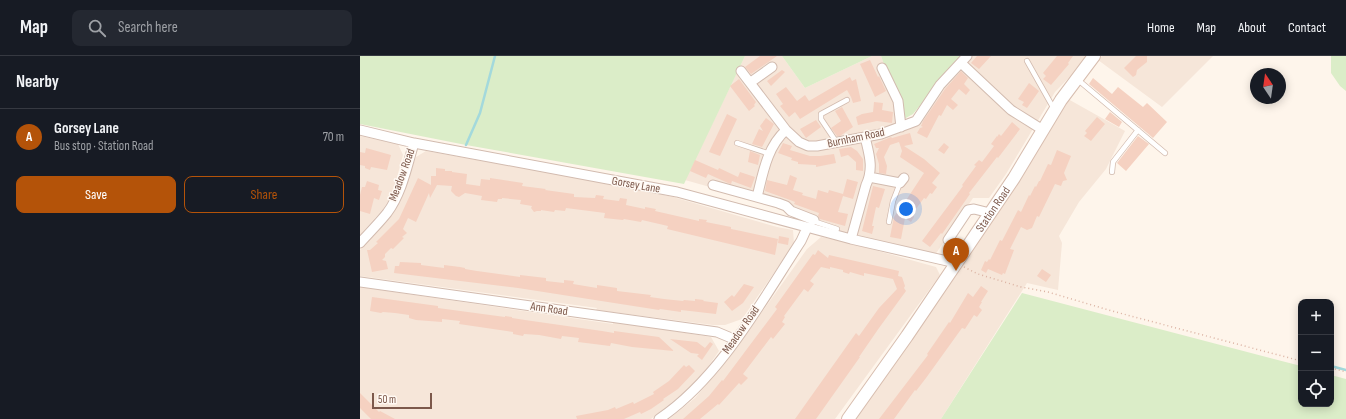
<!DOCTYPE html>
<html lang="en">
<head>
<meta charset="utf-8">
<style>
	:root { --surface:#171b24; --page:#242831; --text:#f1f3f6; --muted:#9ea1a6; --line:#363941; --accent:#b45309 }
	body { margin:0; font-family:"Sofia Sans Condensed",sans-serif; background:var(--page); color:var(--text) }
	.controls { position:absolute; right:12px; bottom:12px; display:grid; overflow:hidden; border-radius:8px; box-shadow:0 2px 10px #0003 }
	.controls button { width:36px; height:36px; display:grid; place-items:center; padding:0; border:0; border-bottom:1px solid var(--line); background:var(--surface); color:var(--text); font:20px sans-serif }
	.compass { position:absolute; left:890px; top:12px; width:36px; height:36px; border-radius:50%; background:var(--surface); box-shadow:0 2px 10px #0003; rotate:347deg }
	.scale { position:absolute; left:12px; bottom:10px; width:60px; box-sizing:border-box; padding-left:4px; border:2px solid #7c584b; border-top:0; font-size:11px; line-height:14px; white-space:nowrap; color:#7c584b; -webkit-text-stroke:3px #fff9f3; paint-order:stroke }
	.you { position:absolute; left:546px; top:153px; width:14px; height:14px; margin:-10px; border:3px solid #fff; border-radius:50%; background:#1a73e8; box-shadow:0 0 0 6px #1a73e833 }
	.badge { display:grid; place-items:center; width:26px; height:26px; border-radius:50%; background:var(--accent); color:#fff; font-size:13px; font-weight:700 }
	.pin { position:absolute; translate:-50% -33px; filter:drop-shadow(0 1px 2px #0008) }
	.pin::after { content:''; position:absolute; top:21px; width:14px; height:12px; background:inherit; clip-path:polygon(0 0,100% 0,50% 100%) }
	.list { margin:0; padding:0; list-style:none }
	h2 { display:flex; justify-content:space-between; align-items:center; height:52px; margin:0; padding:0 16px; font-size:17px }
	h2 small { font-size:13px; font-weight:400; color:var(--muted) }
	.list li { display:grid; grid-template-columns:26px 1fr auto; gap:12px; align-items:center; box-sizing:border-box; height:56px; padding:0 16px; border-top:1px solid var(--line) }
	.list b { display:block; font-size:15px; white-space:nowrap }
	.list p { margin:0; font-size:13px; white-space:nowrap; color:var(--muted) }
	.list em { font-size:13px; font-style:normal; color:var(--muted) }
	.actions { display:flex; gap:8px; padding:12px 16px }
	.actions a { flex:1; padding:9px 0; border:1px solid var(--accent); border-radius:8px; text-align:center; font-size:14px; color:var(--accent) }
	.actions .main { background:var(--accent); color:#fff }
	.icon { flex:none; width:22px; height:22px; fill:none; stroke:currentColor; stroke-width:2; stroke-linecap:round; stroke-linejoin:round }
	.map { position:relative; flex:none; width:986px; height:363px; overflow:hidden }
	header { display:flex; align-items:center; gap:24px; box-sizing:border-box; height:56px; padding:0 20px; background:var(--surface); border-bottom:1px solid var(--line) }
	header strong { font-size:19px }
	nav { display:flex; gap:22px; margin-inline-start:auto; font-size:14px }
	.search { width:280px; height:36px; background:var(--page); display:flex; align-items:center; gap:10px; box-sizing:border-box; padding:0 14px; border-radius:8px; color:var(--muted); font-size:15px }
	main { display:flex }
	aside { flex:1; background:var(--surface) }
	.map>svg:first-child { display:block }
</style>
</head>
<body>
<header>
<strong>Map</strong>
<div class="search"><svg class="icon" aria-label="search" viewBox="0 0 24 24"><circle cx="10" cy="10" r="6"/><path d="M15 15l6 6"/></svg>Search here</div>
<nav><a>Home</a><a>Map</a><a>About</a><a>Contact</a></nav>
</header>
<main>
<aside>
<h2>Nearby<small></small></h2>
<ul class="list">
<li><span class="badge">A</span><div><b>Gorsey Lane</b><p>Bus stop · Station Road</p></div><em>70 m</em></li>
</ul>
<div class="actions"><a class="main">Save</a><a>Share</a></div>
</aside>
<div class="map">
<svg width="986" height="363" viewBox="0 0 986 363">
	<rect width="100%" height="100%" fill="#fef5eb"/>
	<path fill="#f6e6d9" d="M385,0H422L445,32L512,0H521L546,65H550L556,59L605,0H730L695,36L646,118L629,142H613L575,199L482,176L429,159L421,151L325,124Z
		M742,0H853L802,51L738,4Z
		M708,43L765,75L746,113L719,146L699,180L702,187L698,234L667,227L581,363H495L599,215Z
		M0,80L38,88L43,99L36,125L29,144L23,153L0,179Z
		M66,95L198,118L313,141L417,171L433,174L434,188L382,263L365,269H353L236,254L237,252L0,220V194L28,163L39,147L56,101Z
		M461,181L486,186L576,211L580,219L475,363H309L335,342L369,302L447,193Z
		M0,231L253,268V266L294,272L351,281L359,295L345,315L327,334L291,363H0Z"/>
	<path fill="#dbedc8" d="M0,0H385L324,128L106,89L0,68Z
		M422,0H512L445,32Z
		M521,0H601L553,58L544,63Z
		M971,0H986V35L980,30L971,17Z
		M662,237L941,310V348H971V319L986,323V363H581Z"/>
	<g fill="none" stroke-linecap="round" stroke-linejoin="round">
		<path stroke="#a3d9dc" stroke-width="2.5" d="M106,89L120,57L135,0
			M971,310L986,314"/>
	</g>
	<path fill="#f5d1c1" d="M400,0H417L391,18L385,11Z
		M617,0H631L619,13L611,7Z
		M697,0H713L708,7L709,8L691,29L683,23L686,20L683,17Z
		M776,0H787V6L777,14L776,19L773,21L764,12Z
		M510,4L518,21L519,20L526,35L515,41L500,8Z
		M422,14L425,16L411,30L407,25Z
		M601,15L608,22L604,28L610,34L606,39L599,33L591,43L598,49L593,54L587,49L581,60L579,59L567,82L557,77L560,72L563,71L561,70L563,65L585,33Z
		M490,21L492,25L496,23L501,45L493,47L491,41L487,34L440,63L435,56L429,61L420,50L423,48L416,38L426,31L437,45L445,39L449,45Z
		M733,22L752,38L758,31L783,51L787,47L807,66L793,82L729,28Z
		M379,23L396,46L394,49L395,50L389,55L370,30Z
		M669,27L679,35L667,52L662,49L664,46L658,43Z
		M514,46L523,47L522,54L533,56L532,67L517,65L498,69L496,61L502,58L513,56Z
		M482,51L493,71L480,80H477L471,72L481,65L475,55Z
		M750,56L762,66L759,71L745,63Z
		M367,58L377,63L360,100L349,96Z
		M737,61L745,68L731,85L724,80L727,77L725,75Z
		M406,62L414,68L402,91L392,88L399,73L403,75L400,70Z
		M456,64L461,71L446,82L440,73Z
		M652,66L660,73L638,102L637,101L609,137L610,138L582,178L581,177L570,191L562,185L603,130L602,129L616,110L614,109L619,104L622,106L634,90L631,88L637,80V81L639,78L641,80Z
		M550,77L553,88L544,90L564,103L580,117L572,127L577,131L572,138L570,137L566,143L564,142L553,157L554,161L551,166L545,162L541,183L530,181L534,161L540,152H541L564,117L540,101L542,95L539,86L530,89L524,101L527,110L526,118L519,117V108L516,98L519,92H516L514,88L531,81L532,82Z
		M778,80L789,88L766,115L757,107Z
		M423,87L432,90L430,94L450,100H460L474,98L476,107L456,111V109L438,108V106L431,104L432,102L418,97Z
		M584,87L589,91L584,98L578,94Z
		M491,91L497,95L503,103V115L496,114V106L488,99L481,101L479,93Z
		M6,92L31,99L27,114L11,111L10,114L5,112V110L0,109V96L5,97Z
		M697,94L711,100L704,117L707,124L703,125L701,130L695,128L679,161L677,160L672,172L667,174L661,171L650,193L654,194L645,218L643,217L642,219L628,213L626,217L621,214L625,205L627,206L629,203L630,204L640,184L642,185L658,154L661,156L669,139L670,140L675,130L676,131L679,125H680L688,108L691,109Z
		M390,95L400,99L398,109L388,106Z
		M335,104L358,114L359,112L378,121L380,116L395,121L391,132L372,125L371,128L368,127L348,118L346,122L330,115Z
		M76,112L85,113V115H92V116L107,118L106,128L120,130L121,123L130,124V122L163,127L162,130L186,133L185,134L214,138V141L235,142L236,139L244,140L243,143L259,145L260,142L267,143L266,149L285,153V151L296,153L295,155L339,165V163L347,164L346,166L371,171V173L381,175L418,183L415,199L307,173L308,170L282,164L281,166L264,163L263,164L244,162L245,157L206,152L205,155L195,154L194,156L181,154V155H177L174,156L171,152L172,150L160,148L161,144L142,142V143H138L137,146L121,144L122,140L105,137L99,141L96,140L91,135L92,130L77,129L70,142L69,137L56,166L48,162L43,173L47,177L42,181L44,182L33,193L31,192L25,198V201L22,204L26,205L28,213L12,216L7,194H10L18,187L16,186L39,163L58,122L71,129V120H76Z
		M430,119L437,122L433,134L443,137L442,139L456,143L458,134L468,137L469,134L483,138L487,123L498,126L493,143L483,140L478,156L488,158L485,170L460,163L458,160L459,157L434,148L435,146L430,144L405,135L407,124L427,129Z
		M7,125L19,129L18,134L22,135L19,144L14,142L10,158L0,155V139L2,131H5Z
		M513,130L525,133L519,152L516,151L512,170H514L512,178L502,175Z
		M419,180L429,182L428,189L418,187Z
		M458,194L468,202L469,199L539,215L538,220L542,221L545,230L544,232L546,235L519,272L499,301H500L456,363H435L496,277L499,280L519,252L537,233L533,223L504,217V220L490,216L489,218L483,216V214L470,211V213L461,211L450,225L454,228L448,236L444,233L424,260L425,261L422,266L425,268L413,283L411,281L383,318L388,322L381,329L379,327L359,349L358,348L340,363H323L349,340L362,324L363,325L417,253L415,251L440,216L453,198L455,199Z
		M40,206L61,207V209L84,212V209L100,211L105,212V213L117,215L160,221V219L186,222V225L204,227V224L214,225L213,228L237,232V229L257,232V235L291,239L290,241L304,243L323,245L324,244L335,245V243L344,244L343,245L358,247L356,258L321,254V256L300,253L299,254L158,232L34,217L35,210H39Z
		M682,213L691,219L686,226L677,220Z
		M384,228L394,231L383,247L372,255L364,246L372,239L374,241Z
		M621,230L628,235L621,246H622L619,251L622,254L617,261L614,259L605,273L602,272L566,322L556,335L555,334L534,363H519L568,299L567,298L589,266L590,267L608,237L613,241Z
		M12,241L78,250V252L145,261V260L152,261V262L165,264L242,275L254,277V275L299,281L314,295L272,291L251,287L250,290L218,286L219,282L202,280L201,283L179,279L164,278L163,280L153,278V276L99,268L100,265L82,263V266L56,264L49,262V259L35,257L23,256L21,257L10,255Z
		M310,283L337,286L345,292L350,286L353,288L342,304L337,300L339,298L331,297Z
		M324,309L326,311L329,309L335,315L318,333L303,343L304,344L291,353L281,358L280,356L264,363H217L216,360L248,354L255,351L256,353L273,346L274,348L294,338L293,336L309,325Z
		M0,337L19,356L20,355L35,363H11L0,352Z"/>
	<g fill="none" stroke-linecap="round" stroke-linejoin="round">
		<g stroke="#d2bbaf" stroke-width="6">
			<path id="lane" d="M667,5L694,53
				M717,23L805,97
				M377,87L410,98
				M477,87L461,63V58L487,44
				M752,116L753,106L778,74
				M454,164L456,166L477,173
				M529,166L533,145L540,127"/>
		</g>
		<g stroke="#d2bbaf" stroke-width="11">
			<path id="street" d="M601,7L651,54L683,74
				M522,12L538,45L541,71
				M381,15L426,74L439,86L448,90H457L521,78L556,65L580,29L607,0
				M391,26L412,11
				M0,74L54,87L317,136L491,183L596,207
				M509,121L540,127L544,122
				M353,129L418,147L426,150L431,155L454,164
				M397,141C403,117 407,91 426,74
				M491,183L506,129C514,112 509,98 505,81
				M588,184L608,154L614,153L630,157
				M0,187C9,177 19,167 27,157C42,137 47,110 54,87
				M0,226L357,276L376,284
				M299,363C360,322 401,246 441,185L447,172"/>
		</g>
		<g stroke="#d7bdaf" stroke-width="14">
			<g id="secondary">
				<path id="s1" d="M488,363L547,280L654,122L701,44L734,0"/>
			</g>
		</g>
		<path stroke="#dbb3a3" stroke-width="1.5" stroke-dasharray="1 3" stroke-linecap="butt" d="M604,211L618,218L661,231L688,236L752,255L941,305
			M971,312L986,316"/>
		<use href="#lane" stroke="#fff" stroke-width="4.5"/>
		<use href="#street" stroke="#fff" stroke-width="9"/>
		<use href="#secondary" stroke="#fff" stroke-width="12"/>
	</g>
	<g text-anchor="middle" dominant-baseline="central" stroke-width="3" stroke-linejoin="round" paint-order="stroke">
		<g font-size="12" fill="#7c584b" stroke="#fff9f3">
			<text transform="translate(496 82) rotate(-12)">Burnham Road</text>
			<text transform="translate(42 119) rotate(-70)">Meadow Road</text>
			<text transform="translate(276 129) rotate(10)">Gorsey Lane</text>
			<text stroke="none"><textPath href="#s1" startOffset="255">Station Road</textPath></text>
			<text transform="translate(189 253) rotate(8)">Ann Road</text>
			<text transform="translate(381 274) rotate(-55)">Meadow Road</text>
		</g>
	</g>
</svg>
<div class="controls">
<button>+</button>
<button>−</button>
<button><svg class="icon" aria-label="locate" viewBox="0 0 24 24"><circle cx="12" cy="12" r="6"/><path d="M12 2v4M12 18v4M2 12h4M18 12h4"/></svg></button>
</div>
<svg class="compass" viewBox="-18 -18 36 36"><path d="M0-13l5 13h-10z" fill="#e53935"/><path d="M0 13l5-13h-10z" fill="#9ea1a6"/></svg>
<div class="scale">50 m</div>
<div class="you"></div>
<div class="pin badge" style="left:596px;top:215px">A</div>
</div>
</main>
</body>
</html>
